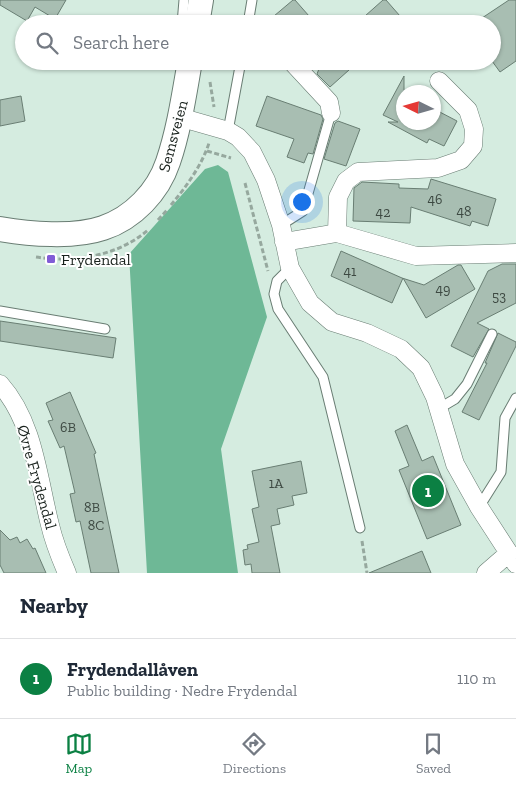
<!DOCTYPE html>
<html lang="en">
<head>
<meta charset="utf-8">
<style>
	:root { --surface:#fff; --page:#f6f6f7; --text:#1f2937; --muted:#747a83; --line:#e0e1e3; --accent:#0b8043 }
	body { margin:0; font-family:"Zilla Slab",serif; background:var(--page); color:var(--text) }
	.compass { position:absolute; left:396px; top:85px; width:45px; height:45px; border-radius:50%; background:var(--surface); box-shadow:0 1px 4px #0004; rotate:275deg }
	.you { position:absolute; left:301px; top:201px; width:18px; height:18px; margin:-12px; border:4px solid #fff; border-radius:50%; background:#1a73e8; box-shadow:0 0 0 8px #1a73e833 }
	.badge { display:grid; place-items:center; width:32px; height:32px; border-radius:50%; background:var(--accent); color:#fff; font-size:16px; font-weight:700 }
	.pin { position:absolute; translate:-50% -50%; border:2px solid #fff; box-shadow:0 1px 5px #0006 }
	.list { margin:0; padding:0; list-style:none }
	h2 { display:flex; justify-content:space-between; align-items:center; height:65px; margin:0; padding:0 20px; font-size:21px }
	h2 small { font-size:16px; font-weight:400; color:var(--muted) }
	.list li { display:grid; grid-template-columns:32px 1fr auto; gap:15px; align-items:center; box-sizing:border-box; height:80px; padding:0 20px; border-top:1px solid var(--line) }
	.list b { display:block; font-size:19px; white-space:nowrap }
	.list p { margin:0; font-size:16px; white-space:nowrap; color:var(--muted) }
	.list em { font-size:16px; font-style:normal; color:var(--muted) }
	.icon { flex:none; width:28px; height:28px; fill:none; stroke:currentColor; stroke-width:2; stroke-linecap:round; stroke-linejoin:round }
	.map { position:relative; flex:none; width:516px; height:573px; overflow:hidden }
	.search { position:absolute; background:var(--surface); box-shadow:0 1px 4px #0004; left:15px; right:15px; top:15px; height:55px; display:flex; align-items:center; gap:12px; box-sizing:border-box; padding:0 18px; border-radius:28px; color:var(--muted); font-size:19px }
	.sheet { height:145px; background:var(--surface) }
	nav { display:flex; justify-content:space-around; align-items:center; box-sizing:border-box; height:70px; border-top:1px solid var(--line); background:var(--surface); font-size:14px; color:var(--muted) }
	nav a { display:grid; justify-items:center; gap:2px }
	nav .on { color:var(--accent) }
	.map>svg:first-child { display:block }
</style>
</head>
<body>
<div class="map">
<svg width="516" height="573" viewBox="0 0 516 573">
	<rect width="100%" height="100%" fill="#d5ece0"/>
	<path fill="#6eb896" d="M218,165L228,172L267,317L221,449L238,573H147L129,254L205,169Z"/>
	<path fill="#a8beb2" stroke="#697e73" d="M0,0H66L55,19L35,7L27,21L0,5Z
		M293,0H295L316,24H282L274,16Z
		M383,0H386L407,24H356Z
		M509,0H516V61L500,72L492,61V24H486L482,18Z
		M322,61H359L330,87L317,74Z
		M404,76V122H434V109L457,121L444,146L429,139L427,143L388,122H398L383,115Z
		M21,96L25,121L0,126V100Z
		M267,96L321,115L323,119L313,154L308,153L304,163L287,157L294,139L256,126Z
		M338,121L360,129L346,166L324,159L335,123Z
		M431,179L496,199L488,226L472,221L470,226L411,207L410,223L353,221L354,188L362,182L399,184V188L428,189Z
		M341,251L402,278L424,285L458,265H461L475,289L426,318L403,278L392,303L331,276Z
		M502,264H516V303L477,323L489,329L473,357L451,346L488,271Z
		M0,321L116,338L113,358L0,341Z
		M498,333L516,342V346L479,420L462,412L487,363H485Z
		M70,392L96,453L94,454L119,573H91L80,521L76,522L70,494L75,493L64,446L60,448L48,421L53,420L46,403Z
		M407,425L422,461L433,456L461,525L427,539L399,470L409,466L395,431Z
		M301,461L307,493L292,496L294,505L277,509L280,524L271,526L280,573H252L251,564L245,565L243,550L248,549L247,545L259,542L252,509L259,507L252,471Z
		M0,530L10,540L17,537L20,543L27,539L33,549L35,548L46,573H4L0,565Z
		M422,551L431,573H369Z"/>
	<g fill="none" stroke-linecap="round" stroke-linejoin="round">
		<g stroke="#697d73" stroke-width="11">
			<path id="service" d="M182,24L184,0
				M248,24L252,0
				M228,131L241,61
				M281,225L303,211L331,113
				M290,268L277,281L274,294L278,309L323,377L360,528
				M0,311L105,329
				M438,409L455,399L467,384L492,334
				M479,507L501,472L505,418L516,398"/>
		</g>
		<g stroke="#697d73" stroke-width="19">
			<path id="minor" d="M291,61L329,102L331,113
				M179,117L228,131L238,137L252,152L266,180L281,225L290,268L310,303L332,322L367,333L401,349L421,368L435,397L455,464L479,507L516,564
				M337,233L338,197L346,181L358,172L438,168L461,160L473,146L474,129L468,110L439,81
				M284,242L337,233L416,256L516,253
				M0,384C34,422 38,478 50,525C54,542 60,557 67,573
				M486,573L509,553"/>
		</g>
		<g stroke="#697d73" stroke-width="26">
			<path id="secondary" d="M197,24L201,0
				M0,229C29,234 74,238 103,228C133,218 158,192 168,162C179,130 184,95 190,61"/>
		</g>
		<path stroke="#96a89e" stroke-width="3" stroke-dasharray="5 2.5" stroke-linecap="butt" d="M210,82L214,107
			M207,151L231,158
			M245,183L268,271
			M171,205C186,187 202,165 209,143
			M158,220L167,210
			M36,257C75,263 118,256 148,230
			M362,541L367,573"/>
		<use href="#service" stroke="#fff" stroke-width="9"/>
		<use href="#minor" stroke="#fff" stroke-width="18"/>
		<use href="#secondary" stroke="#fff" stroke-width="24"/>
	</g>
	<rect fill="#815cd6" stroke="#fff" stroke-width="2" x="46" y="254" width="10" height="10" rx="2.5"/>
	<g text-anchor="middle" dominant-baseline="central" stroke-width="4" stroke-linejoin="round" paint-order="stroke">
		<g font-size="14" fill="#3d4942">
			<text x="435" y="199">46</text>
			<text x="464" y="211">48</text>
			<text x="383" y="212">42</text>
			<text x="350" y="271">41</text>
			<text x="443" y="289">49</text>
			<text x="499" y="296">53</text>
			<text x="68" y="427">6B</text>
			<text x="276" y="483">1A</text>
			<text x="92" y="507">8B</text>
			<text x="96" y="525">8C</text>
		</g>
		<g font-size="16" fill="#19221d" stroke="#fff">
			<text transform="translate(173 136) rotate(-75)">Semsveien</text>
			<text transform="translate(37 477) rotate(74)">Øvre Frydendal</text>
		</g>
		<g font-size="16" fill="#19221d" stroke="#fff" text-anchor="start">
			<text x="61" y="259">Frydendal</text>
		</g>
	</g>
</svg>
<svg class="compass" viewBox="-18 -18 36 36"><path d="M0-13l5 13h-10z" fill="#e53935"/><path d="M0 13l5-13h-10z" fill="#747a83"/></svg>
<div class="you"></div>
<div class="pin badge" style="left:428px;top:491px">1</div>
<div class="search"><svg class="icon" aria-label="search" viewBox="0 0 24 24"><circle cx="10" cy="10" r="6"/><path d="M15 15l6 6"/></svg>Search here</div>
</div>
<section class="sheet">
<h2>Nearby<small></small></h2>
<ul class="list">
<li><span class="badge">1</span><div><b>Frydendallåven</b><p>Public building · Nedre Frydendal</p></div><em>110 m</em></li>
</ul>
</section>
<nav>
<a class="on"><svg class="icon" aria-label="map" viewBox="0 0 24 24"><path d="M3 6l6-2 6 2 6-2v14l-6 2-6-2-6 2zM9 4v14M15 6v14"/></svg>Map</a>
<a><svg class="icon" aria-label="directions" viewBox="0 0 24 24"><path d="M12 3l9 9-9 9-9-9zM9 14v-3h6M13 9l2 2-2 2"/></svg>Directions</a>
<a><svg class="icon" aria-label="saved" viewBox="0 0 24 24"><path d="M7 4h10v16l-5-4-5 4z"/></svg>Saved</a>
</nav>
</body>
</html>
